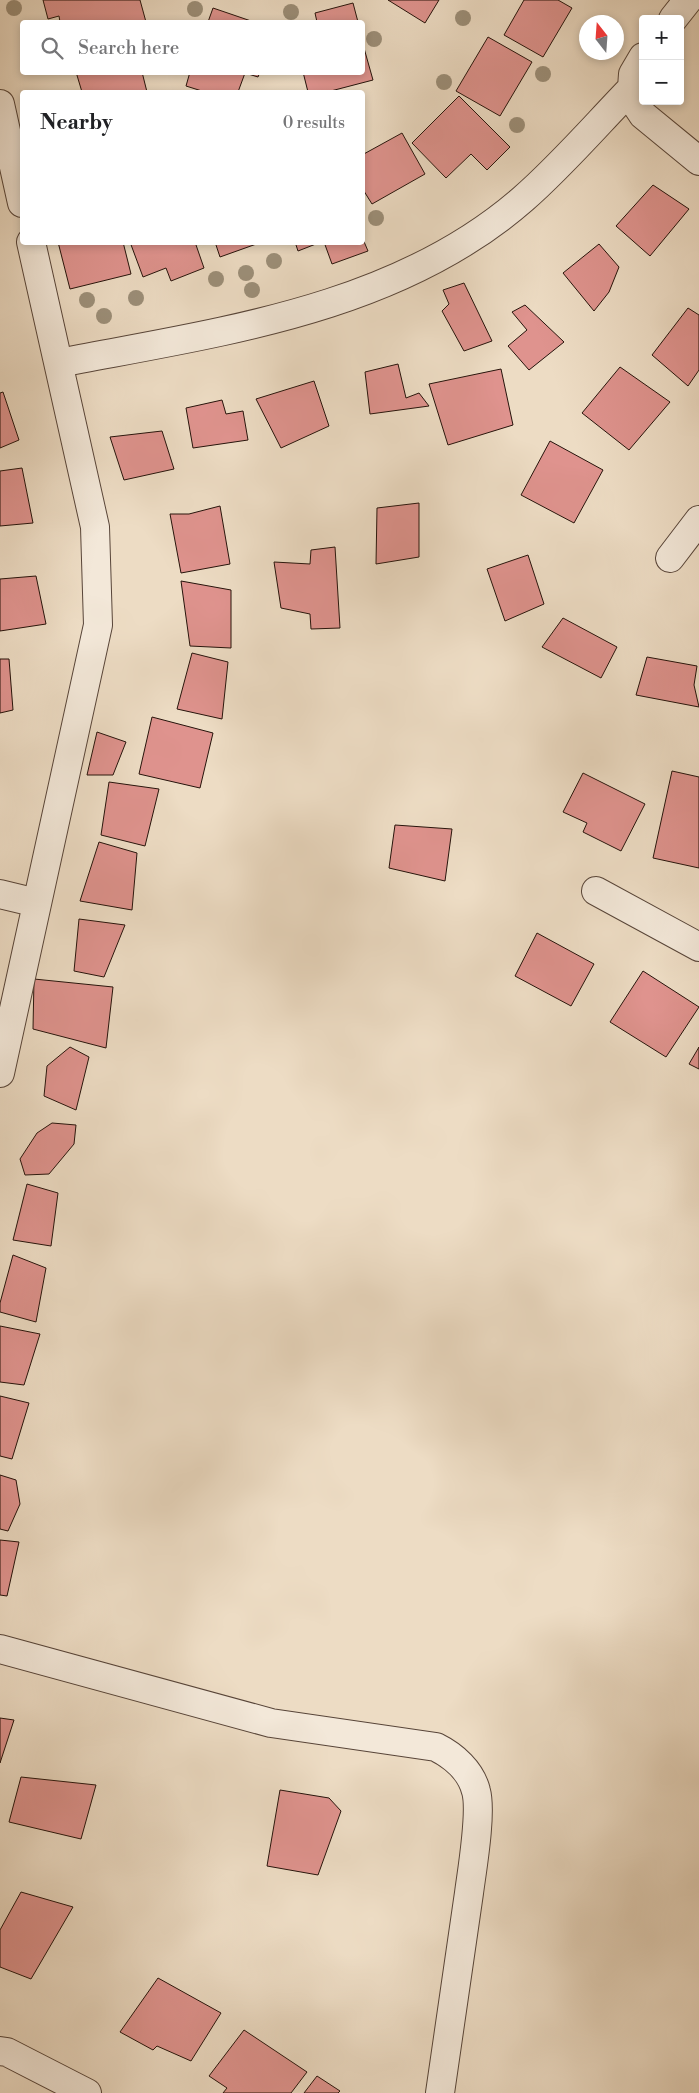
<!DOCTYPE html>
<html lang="en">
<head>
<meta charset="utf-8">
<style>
	:root { --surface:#fff; --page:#f6f6f6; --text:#202124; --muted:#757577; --line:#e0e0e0 }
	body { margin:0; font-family:"Libre Bodoni",serif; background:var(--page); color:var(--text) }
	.controls { position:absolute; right:15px; top:15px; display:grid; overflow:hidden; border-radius:5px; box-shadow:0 2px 8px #0003 }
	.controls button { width:45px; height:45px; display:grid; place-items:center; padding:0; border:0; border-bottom:1px solid var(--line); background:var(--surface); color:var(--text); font:25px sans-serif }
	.compass { position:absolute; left:579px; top:15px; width:45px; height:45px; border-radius:50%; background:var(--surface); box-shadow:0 2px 8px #0003; rotate:343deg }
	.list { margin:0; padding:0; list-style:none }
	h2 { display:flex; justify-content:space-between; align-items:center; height:65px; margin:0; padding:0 20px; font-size:21px }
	h2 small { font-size:16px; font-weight:400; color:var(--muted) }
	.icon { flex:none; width:28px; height:28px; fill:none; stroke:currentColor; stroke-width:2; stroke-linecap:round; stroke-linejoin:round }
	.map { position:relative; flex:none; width:699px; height:2093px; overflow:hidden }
	.search { position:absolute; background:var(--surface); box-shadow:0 2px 8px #0003; left:20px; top:20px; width:345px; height:55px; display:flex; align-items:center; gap:12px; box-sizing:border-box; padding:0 18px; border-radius:5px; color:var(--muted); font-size:19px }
	.panel { position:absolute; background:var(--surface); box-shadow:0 2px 8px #0003; left:20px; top:90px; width:345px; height:155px; border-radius:5px }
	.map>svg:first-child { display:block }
</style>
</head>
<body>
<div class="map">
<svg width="699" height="2093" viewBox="0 0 699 2093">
	<rect width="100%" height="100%" fill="#eddcc4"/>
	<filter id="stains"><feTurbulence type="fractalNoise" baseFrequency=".004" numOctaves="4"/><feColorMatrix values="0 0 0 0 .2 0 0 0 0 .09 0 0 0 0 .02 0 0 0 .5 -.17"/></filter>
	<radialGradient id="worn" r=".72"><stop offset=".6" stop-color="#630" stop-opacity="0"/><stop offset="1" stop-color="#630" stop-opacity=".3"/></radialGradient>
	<path fill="#df938e" stroke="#26130b" d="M43,0H140L146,22H60L59,16L48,19Z
		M388,0H439L425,23Z
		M524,0H558L572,8L543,57L504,35Z
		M353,3L358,22H317L315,13Z
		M213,8L254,22H208Z
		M488,37L532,62L500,116L456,91Z
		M362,41L373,80L327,92H308L303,72H362Z
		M76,72H142L147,92H82Z
		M190,72H260L258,77L245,73L238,92H205L186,86Z
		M459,96L510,147L487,170L471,154L446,178L412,143Z
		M402,133L425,174L372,204L362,188V155Z
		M653,185L689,209L650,256L616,226Z
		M362,237L368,251L332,264L324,242H362Z
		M58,242H123L131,274L70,289Z
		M130,242H195L204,268L171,281L166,268L143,277Z
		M215,242H262L220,257Z
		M295,242H321L298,251Z
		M599,244L619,267L609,292L594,311L563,273Z
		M464,283L492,341L464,351L442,311L449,304L443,290Z
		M525,305L564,342L529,370L508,346L527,330L512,312Z
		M688,308L699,315V370L688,386L652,355Z
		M398,364L406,398L419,393L429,406L370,414L365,372Z
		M620,367L670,402L629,450L582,413Z
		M501,369L513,425L448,445L429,384Z
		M314,381L329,426L281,448L256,399Z
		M3,392L19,440L0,448V393Z
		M222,400L226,414L243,411L248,440L193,448L186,408Z
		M162,431L174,469L124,480L110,437Z
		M550,441L603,470L574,523L521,495Z
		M22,468L33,523L0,526V471Z
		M419,503V557L376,564L377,508Z
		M220,506L230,564L181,573L170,514H189Z
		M335,547L340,628L311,629L310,614L281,608L274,562L310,564L311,550Z
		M528,555L544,604L505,621L487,569Z
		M36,576L46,624L0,631V579Z
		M181,581L231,590V648L190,646Z
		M563,618L617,647L601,678L542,647Z
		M192,653L228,662L222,719L177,709Z
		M647,657L697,666L694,685L699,707L636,695Z
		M0,659H9L13,710L0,713Z
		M152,717L213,733L200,788L139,774Z
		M97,732L126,742L113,775H87Z
		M672,771L699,777V868L653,858Z
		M583,773L645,804L621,851L583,832L587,823L563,812Z
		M109,782L159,789L145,846L101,835Z
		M395,825L452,829L445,881L389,868Z
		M99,842L137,853L132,910L80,901Z
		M79,919L125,925L104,977L74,971Z
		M537,933L594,964L571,1006L515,976Z
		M643,971L699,1007L666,1057L610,1022Z
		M34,979L113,987L106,1048L33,1029Z
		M70,1047L89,1057L76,1110L44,1096L47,1066Z
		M699,1047V1069L689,1064Z
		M52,1123L76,1125L74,1144L49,1174L25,1175L20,1159L37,1133Z
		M27,1184L58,1193L51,1246L13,1240Z
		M13,1255L46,1268L36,1322L0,1312V1303Z
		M0,1326L40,1334L24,1385L0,1382Z
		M0,1396L29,1403L12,1459L0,1456Z
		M0,1475L16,1480L20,1504L8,1531L0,1529Z
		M0,1540L19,1542L7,1596L0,1595Z
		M0,1718L14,1720L0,1763Z
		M21,1777L96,1785L81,1839L9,1822Z
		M280,1790L329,1798L341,1811L318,1875L267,1866Z
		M21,1892L73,1907L31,1979L0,1967V1930Z
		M158,1978L221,2013L191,2061L157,2046L153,2050L120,2032Z
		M244,2030L307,2072L291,2093H223L227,2088L209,2076Z
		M317,2076L340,2091L338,2093H304Z"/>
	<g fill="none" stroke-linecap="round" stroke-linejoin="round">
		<g stroke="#584539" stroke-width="30">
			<path id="minor" d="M673,19L688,0
				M632,88L635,103L643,115L699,161
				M0,104L22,203
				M59,363C219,332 396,310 523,199C561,166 597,124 632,88L633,74L643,57
				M670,558L699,520
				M596,891L699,947
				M0,894L37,903
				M0,1073L98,625L95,527L31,242
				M0,1649L271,1723L436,1747C454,1756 471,1771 476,1791C482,1812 472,1870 469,1893C459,1960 450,2026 440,2093
				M0,2051L7,2052L87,2093"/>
		</g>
		<use href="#minor" stroke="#f3e8d9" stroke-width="28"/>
	</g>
	<g fill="#9c8f79">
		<circle cx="14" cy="8" r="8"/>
		<circle cx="195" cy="9" r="8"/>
		<circle cx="291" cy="12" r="8"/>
		<circle cx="463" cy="18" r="8"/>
		<circle cx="374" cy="39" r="8"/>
		<circle cx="543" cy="74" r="8"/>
		<circle cx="444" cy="82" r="8"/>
		<circle cx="517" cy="125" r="8"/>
		<circle cx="376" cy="218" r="8"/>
		<circle cx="274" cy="261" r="8"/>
		<circle cx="246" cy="273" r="8"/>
		<circle cx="216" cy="279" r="8"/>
		<circle cx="252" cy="290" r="8"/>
		<circle cx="136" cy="298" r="8"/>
		<circle cx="87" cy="300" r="8"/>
		<circle cx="104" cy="316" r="8"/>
	</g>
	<rect width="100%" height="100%" filter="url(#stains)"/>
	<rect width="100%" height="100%" fill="url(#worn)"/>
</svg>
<div class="controls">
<button>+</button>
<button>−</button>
</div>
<svg class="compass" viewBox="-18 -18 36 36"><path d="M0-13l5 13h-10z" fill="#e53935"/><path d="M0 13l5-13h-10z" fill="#757577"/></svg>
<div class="search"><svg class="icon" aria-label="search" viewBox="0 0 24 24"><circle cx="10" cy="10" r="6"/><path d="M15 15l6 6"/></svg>Search here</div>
<section class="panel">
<h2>Nearby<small>0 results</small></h2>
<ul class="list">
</ul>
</section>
</div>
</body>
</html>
